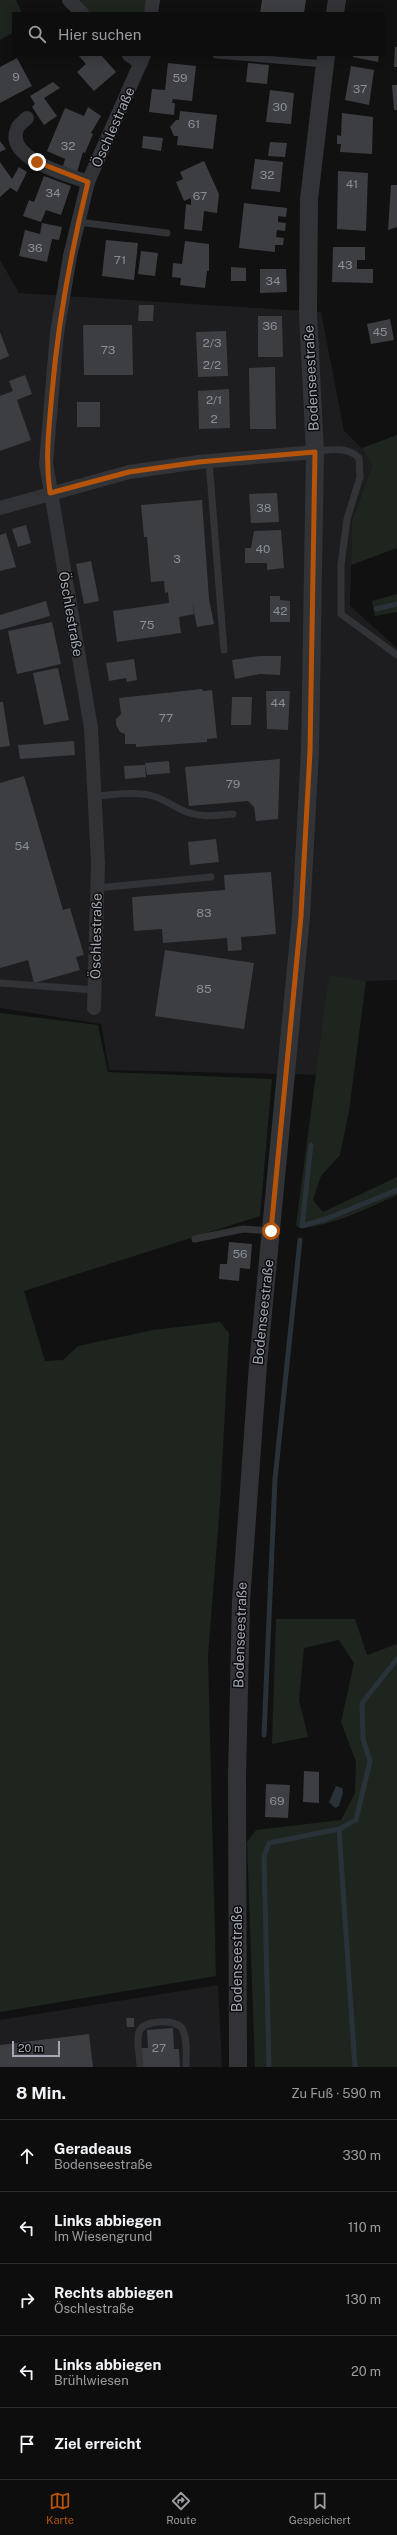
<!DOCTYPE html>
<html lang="de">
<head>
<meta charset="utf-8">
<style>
	:root { --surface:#0d0d0e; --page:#161617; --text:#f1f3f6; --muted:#9a9c9e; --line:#2d2d2e; --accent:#b45309 }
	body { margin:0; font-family:"Public Sans",sans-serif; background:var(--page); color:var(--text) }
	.scale { position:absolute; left:12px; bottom:10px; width:48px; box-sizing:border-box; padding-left:4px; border:2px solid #a2a8b3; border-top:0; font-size:11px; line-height:14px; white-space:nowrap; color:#a2a8b3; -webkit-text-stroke:3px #0c0c0d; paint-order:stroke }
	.stop { position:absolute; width:12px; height:12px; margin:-9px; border:3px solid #b45309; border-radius:50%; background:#fff }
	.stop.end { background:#b45309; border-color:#fff; box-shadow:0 1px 4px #0008 }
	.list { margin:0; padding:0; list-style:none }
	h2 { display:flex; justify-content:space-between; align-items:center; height:52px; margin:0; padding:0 16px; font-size:17px }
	h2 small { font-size:13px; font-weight:400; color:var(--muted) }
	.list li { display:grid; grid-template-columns:26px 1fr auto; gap:12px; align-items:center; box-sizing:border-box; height:72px; padding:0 16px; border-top:1px solid var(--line) }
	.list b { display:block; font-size:15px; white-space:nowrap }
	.list p { margin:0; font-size:13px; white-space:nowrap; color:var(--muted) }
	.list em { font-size:13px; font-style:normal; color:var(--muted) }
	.icon { flex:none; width:22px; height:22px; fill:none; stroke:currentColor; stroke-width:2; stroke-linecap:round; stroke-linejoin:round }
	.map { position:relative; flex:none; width:397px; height:2067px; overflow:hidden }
	.search { position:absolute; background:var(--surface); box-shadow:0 2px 10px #0003; left:12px; right:12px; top:12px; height:44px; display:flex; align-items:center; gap:10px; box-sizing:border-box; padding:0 14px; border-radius:0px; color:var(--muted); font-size:15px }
	.sheet { height:412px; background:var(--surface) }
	nav { display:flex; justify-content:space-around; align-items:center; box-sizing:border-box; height:56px; border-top:1px solid var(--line); background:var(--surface); font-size:11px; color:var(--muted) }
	nav a { display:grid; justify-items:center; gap:2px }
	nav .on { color:var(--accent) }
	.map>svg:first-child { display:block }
</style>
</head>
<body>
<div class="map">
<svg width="397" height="2067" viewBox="0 0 397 2067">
	<rect width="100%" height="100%" fill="#111112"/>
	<path fill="#1d1d1f" d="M0,260L19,293L321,312L344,431L362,448L372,466L352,521L350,606L397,648V980L339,982L326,1075L109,1070L101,1024L0,1008Z
		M218,1985L222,2067H0V2020Z"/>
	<path fill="#1d251e" d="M0,0H16L22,13H13V33L0,40Z
		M69,0H153L151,13H82Z
		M397,435V548L351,565L352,521L372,466L362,448Z
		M397,594V612L375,616L372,601Z
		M329,975L366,981L349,1111L340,1155L321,1176L313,1200L323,1212L397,1177V1195C366,1209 333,1226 299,1228L296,1225Z
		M0,1013L98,1025L108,1072L272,1079L260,1216L24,1291L45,1361L63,1360L78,1346L153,1330L220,1322L229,1333L220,1504L208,1656L216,1976L0,2012Z
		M276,1619H355L367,1655L397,1644V2067H255L247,1842L256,1830L341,1820L355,1793L356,1762L341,1722L354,1663L339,1640L304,1648L299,1700L308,1737L272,1744Z"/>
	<path fill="#293238" d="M336,1786L342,1788L343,1792L339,1806L335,1808L329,1802Z"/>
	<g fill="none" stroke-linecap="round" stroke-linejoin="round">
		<path stroke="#293238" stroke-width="5" d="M376,609L397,604
			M311,1145L302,1226L326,1219L397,1190
			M264,1735L275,1479L300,1240
			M339,1829L355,2067
			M269,2067L264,1856L269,1843L339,1829L356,1820L370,1761L363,1739L362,1703L397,1659"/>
	</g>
	<path fill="#3d3e42" d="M262,0H306L304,13H260Z
		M395,47H397V67H394Z
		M78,55H101L116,72L94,91L77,72L86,64Z
		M353,55H379L378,62L353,57Z
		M17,58L32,86L0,103V67Z
		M168,63L196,66L192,101L173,99L172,103H175L174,115L149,112L152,89L165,90Z
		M248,63L269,65L267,84L246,82Z
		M351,66L374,70L369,105L345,100Z
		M53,82L60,88L44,98L57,116L44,125L32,107L35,104L30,96Z
		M392,85H397V110H394Z
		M270,90L294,93L291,124L266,122Z
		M88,107L101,116L91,133L93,134L85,153L83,152L77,172L63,166L65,159L47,151L65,108L84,116Z
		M180,111L217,115L213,149L177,145L178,136H174L170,127L176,120H179Z
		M342,113L373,117L372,154L340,152L341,144H337V135L341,136Z
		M143,136L163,138L161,151L142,148Z
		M0,141L6,149L0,152Z
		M270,142L287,143L285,157L268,156Z
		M255,159L283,162L280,192L251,189Z
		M204,161L219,194L217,213L204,211L202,231L184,229L186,204L191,205V198L184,201L176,182L183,179L180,172Z
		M0,162L12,179L19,167L27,172L17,192L9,187L10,188L0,197Z
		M338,171L368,173L366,231L337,229Z
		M44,176L71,186L61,215L46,210L41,222L23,216L29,200L34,202Z
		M391,185H397V227L388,230Z
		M244,203L287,208L286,217L278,216V222L286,223L285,231L277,230L276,237L284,238L283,245H275V252L239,248Z
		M42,223L62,227L59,240L52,239L47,262L19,256L25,230L40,234Z
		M106,240L138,243L134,280L102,276Z
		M185,241L209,244V271H207L205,288L180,285L181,278L172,277L173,263L182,264Z
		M333,247H365V260H357V269H373V283L332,282Z
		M141,251L158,253L155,276L138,274Z
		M231,267L246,268V281H231Z
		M260,269H286L287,292L260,293Z
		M139,305H154L153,321H138Z
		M258,316H282L283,357H258Z
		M390,319L394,340L371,344L367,324Z
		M83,325H132L133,375H84Z
		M226,331L228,376L198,377L196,332Z
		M0,332L9,356L0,360Z
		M275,367L276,429H250L249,368Z
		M25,375L32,394L17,400L31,440L0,451V396L13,391L9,381Z
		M229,389L230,428L199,429L198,391Z
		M77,402H100V427H77Z
		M277,493L279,522L251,523L249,494Z
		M202,500L209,599L214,624L197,627L192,601L194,614L179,617L181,633L117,642L113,611L169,603L168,592L165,593L164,581L151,582L147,537H144L141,505Z
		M26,525L31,543L18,547L12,529Z
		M281,530L284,568L267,570V563H245V548H251L254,531Z
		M6,533L16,567L0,571V535Z
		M91,561L99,601L84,604L76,564Z
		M270,596H280V600L290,601V622H270Z
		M46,601L50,616L0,630V615Z
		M52,622L61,664L17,674L8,631Z
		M260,656H281L280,675L260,674L235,679L232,660Z
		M134,659L137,680L127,682L126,678L109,681L106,663Z
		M58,668L69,720L44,725L33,673Z
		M202,689L203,691L212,690L217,738L207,739V742L136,747V744H125V734L120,732L116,725V719L121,714L119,698Z
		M266,691H290L288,730L267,729Z
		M232,697H252L251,725H231Z
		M0,702H3L10,746L0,747Z
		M74,741L75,755L20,759L18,745Z
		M280,759L278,819L256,821L254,807L248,801L189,806L185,767Z
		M169,761L170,773L147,775L145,763Z
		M145,765L146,777L125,779L124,766Z
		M24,776L63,910L70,908L84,955L76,957L80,970L34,983L28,960L0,968V783Z
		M216,839L219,862L190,865L188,842Z
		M271,872L276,934L241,937L242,950L228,951L227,938L163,943L162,929L134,931L132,897L225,890L224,875Z
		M165,950L254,963L244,1029L155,1016Z
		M229,1242L252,1244L250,1269L240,1268L239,1281L219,1279L220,1264H227Z
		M304,1771L319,1772V1803L303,1802Z
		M266,1784L290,1785L288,1818L265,1817Z
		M126,2018H134V2027H127Z
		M173,2028L174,2049H179L180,2067H142L141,2048H148L147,2030Z
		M89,2034L93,2067H0V2045Z"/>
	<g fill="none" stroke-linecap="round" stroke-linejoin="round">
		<path stroke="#323337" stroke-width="7" d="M216,55L325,64
			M78,222L167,233
			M316,451C332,450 347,446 359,458L360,477L347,519L341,565V614L397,655
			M209,461L224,650
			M94,796C113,795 135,791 153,796C167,800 178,810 190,813C204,818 218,815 233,814
			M97,888L211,877
			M0,983L95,990
			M195,1239L243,1229L270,1231
			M140,2067C140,2057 136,2042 139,2032C143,2020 173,2019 181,2027C188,2036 186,2056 186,2067"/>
		<path stroke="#323337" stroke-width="14" d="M69,0L82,13
			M151,13L153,0
			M129,55L141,63
			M27,118C24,121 18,125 17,129C5,159 69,175 88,182
			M0,508L129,472L199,462L315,452
			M94,1008L98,863L91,728L46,463L57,333L70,256L88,182L144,55"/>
		<path stroke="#323337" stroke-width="18" d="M335,13L337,0
			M238,2067L237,1776L241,1601L258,1365L301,916L310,751L315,452L308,314L309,199L326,55"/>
	</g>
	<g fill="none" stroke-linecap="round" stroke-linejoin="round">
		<path stroke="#b45309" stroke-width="5" d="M37,162L88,182C71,252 58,321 52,393C49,428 45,458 50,493L129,472L199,462L315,452L310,751L301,916L271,1231"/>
	</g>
	<g text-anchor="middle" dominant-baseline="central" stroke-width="3" stroke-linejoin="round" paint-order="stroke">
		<g font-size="12" fill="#898e97">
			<text x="16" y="77">9</text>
			<text x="180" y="78">59</text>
			<text x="360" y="89">37</text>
			<text x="280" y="107">30</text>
			<text x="194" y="124">61</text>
			<text x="68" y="146">32</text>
			<text x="267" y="175">32</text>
			<text x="352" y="184">41</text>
			<text x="53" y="193">34</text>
			<text x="200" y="196">67</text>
			<text x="35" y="248">36</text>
			<text x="120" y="260">71</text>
			<text x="345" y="265">43</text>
			<text x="273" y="281">34</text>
			<text x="270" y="326">36</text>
			<text x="380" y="332">45</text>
			<text x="212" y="343">2/3</text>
			<text x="108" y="350">73</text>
			<text x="212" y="365">2/2</text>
			<text x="214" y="400">2/1</text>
			<text x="214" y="419">2</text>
			<text x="264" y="508">38</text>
			<text x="263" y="549">40</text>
			<text x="177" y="559">3</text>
			<text x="280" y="611">42</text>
			<text x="147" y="625">75</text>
			<text x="278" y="703">44</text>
			<text x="166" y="718">77</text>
			<text x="233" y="784">79</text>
			<text x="22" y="846">54</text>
			<text x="204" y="913">83</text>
			<text x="204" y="989">85</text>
			<text x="240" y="1254">56</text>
			<text x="277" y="1801">69</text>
			<text x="159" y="2048">27</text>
		</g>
		<g font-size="14" fill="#a2a8b3" stroke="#0c0c0d">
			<text transform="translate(113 127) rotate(-66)">Öschlestraße</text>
			<text transform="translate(311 378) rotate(-93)">Bodenseestraße</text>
			<text transform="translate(71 614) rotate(80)">Öschlestraße</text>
			<text transform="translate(96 936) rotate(-89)">Öschlestraße</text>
			<text transform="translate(263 1312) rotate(-84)">Bodenseestraße</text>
			<text transform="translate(240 1635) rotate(-88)">Bodenseestraße</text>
			<text transform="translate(237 1959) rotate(-90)">Bodenseestraße</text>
		</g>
	</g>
</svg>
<div class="scale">20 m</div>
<div class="stop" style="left:271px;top:1231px"></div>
<div class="stop end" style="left:37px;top:162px"></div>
<div class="search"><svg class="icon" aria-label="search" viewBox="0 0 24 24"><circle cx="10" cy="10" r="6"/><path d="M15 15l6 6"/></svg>Hier suchen</div>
</div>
<section class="sheet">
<h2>8 Min.<small>Zu Fuß · 590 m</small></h2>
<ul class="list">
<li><svg class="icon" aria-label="ahead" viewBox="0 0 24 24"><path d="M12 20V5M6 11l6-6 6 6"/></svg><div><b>Geradeaus</b><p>Bodenseestraße</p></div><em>330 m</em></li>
<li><svg class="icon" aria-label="left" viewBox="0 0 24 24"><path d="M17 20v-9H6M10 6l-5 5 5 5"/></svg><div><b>Links abbiegen</b><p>Im Wiesengrund</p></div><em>110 m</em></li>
<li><svg class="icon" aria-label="right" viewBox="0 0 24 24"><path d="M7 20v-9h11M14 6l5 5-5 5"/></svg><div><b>Rechts abbiegen</b><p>Öschlestraße</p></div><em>130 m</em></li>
<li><svg class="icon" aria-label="left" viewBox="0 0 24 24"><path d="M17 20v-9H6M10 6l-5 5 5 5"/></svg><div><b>Links abbiegen</b><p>Brühlwiesen</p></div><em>20 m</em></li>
<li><svg class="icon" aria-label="arrive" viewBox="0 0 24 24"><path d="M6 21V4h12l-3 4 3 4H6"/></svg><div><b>Ziel erreicht</b></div></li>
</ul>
</section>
<nav>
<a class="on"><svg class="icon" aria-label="map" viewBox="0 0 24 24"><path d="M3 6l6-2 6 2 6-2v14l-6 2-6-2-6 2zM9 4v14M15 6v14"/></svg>Karte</a>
<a><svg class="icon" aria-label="directions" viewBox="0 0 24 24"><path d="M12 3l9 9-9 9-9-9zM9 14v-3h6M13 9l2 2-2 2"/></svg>Route</a>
<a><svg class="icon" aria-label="saved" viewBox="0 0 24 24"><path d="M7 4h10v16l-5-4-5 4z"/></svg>Gespeichert</a>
</nav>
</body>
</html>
